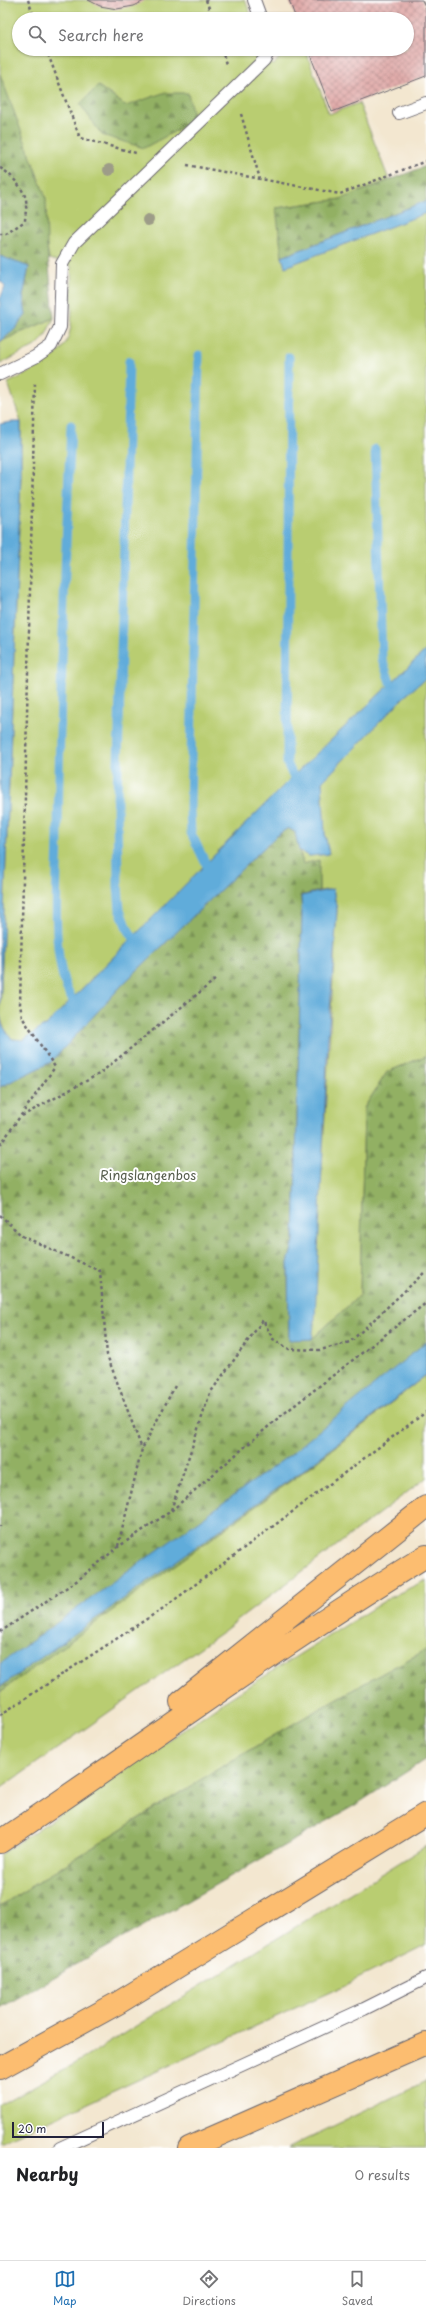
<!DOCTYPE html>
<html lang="en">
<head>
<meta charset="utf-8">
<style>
	:root { --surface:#fff; --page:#f6f6f6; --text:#202124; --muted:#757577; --line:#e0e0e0; --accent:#1f6fb2 }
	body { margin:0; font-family:"Playpen Sans",sans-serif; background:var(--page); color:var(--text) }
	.scale { position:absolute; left:12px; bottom:10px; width:92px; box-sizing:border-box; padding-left:4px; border:2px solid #22223b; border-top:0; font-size:11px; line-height:14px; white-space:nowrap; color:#22223b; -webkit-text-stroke:3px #fff; paint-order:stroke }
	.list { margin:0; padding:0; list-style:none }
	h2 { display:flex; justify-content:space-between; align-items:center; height:52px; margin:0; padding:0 16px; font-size:17px }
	h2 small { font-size:13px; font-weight:400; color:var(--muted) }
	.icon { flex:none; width:22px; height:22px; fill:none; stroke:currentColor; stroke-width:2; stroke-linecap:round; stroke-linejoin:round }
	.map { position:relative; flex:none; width:426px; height:2148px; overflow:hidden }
	.search { position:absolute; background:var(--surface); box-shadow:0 1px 3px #0004; left:12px; right:12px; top:12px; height:44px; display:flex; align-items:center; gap:10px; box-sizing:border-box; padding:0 14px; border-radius:22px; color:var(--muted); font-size:15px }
	.sheet { height:112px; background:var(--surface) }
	nav { display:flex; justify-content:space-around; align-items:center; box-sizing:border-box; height:56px; border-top:1px solid var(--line); background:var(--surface); font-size:11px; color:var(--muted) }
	nav a { display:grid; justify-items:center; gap:2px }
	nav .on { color:var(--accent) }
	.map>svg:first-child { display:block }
</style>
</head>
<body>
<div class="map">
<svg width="426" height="2148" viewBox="0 0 426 2148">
	<defs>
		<pattern id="forest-firs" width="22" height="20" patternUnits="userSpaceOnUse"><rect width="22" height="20" fill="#92b063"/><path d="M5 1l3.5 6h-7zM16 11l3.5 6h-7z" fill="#778f53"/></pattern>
		<pattern id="building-cross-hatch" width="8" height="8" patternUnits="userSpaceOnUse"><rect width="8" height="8" fill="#e1acaa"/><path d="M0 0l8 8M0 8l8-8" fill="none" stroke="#b68c8c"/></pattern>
	</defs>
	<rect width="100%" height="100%" fill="#fff"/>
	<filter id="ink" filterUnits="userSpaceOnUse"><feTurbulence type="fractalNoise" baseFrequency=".025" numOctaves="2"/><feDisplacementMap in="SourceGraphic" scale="8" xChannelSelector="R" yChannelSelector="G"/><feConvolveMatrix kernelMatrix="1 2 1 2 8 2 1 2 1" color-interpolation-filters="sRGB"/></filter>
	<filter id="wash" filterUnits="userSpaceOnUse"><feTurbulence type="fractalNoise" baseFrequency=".012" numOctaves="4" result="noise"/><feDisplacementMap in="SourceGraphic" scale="16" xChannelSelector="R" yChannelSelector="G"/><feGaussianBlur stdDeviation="0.9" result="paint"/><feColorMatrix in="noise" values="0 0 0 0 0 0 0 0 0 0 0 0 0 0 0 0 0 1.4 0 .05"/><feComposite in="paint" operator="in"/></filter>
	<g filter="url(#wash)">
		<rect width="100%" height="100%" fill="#f3e7d0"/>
		<path fill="#b9cd71" stroke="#6e7856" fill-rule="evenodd" d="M0,0H245L253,19H19V49H264L273,66L286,49H305L329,114L359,103L389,180L341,199L277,208L282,257L285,267L426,213V650L293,776L47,1024L23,1040L12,1039C5,1031 2,1024 0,1014L21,475V422L8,383C81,348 72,341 71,266L49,259L47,246L0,217ZM98,86L126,106L80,104Z
			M54,318L44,338L37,345L0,364V342Z
			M426,678V1056L387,1072L364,1108L360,1295L312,1339L337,910L333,889L319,891L318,861L303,864L299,850L309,856L329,854L325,834L322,782L404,697Z
			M426,1375V1478L225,1630L0,1789V1692L314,1464Z
			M426,1580V1650C279,1727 140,1818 0,1906V1855L222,1703L389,1598Z
			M426,1846V1945L339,1988L0,2143V2105L86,2057Z
			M426,2081V2148H288Z"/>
		<path fill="url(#forest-firs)" stroke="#5a694f" d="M0,74L46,198L47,246L54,318L1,341L15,329L26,315L23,296L29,267L0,256Z
			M98,86L126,106L163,93H188L194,121L144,148L102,135L80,104Z
			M426,166V201L282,257L276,208L341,199Z
			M288,828L295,832L303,864L319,860V891L301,896L302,916L294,1241L288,1263L289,1339H312L360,1295L364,1108L387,1072L426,1056V1375L314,1464L0,1692V1087L51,1062L124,983L276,836Z
			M426,1650V1759L357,1804L0,2008V1906C140,1818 279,1727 426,1650Z"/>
		<path fill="#61acda" stroke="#42678a" d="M426,201V213L285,267L282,257Z
			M0,256L29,267L23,296L26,315L15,329L0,342V299L5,286L0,281Z
			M11,422H21V475L0,1012V424Z
			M426,650V678L404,697L322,782L325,834L329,854L309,856L299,850L295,832L288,828L276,836L124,983L51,1062L0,1087V1014L2,1025L12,1039L23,1040L47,1024L293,776Z
			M333,889L337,910L328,1038L315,1318L312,1339L289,1340L288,1263L294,1241L302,916L301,896Z
			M426,1342V1375L302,1471L0,1687V1664L291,1454Z"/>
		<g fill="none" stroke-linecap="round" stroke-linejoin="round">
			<path stroke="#61acda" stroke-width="9" d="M199,355L190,809L191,833L206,864
				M289,357L287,763L293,776
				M129,361L117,801L118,887L120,910L126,926L133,937
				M71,425C65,561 60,696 58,832C58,876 49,963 72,999
				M375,449L382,659L390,682"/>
		</g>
		<g id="blocks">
			<path fill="url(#building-cross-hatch)" d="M88,0H146L134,6L117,9L100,6Z
				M289,0H422L426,9V76L332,112L308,49H407V19H296Z"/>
		</g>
	</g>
	<g filter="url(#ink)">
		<use href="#blocks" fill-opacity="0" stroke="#6b676f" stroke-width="1"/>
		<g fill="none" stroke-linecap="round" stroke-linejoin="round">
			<g stroke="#6b676f" stroke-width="14">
				<path id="lane" d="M254,0L261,19
					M399,113L426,103
					M0,374L35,357L51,346L60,327L62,264L74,243L233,90L264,60L270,49
					M60,2148L364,2009L426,1978"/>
			</g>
			<g stroke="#6b676f" stroke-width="24">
				<path id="highway" d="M181,1702L426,1507
					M0,1842C142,1747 280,1645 426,1556
					M0,2068L118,2003L426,1814
					M189,2148L426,2044"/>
			</g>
			<path stroke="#6b676f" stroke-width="2.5" stroke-dasharray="3 3" stroke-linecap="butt" d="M28,0L35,19
				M206,0L213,19
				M46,49L80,138L136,153
				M222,49L226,65
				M241,114L260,179
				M187,165L340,194L426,161
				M0,168C9,172 21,186 25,196C28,203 25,214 25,221L6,234H0
				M22,1116L99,1074L216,979
				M0,1145L55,1067L22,1017L20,1004L35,382
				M0,1215L22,1236L100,1271L107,1355L142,1449
				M171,1510L210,1393L263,1320L273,1339L289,1349L320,1350L350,1342L426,1271
				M0,1526V1527
				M118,1546L142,1449L176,1384
				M0,1632L78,1580L118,1547L171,1511L277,1419L426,1303
				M0,1715L165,1607L426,1412"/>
			<use href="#lane" stroke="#fff" stroke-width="12"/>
			<use href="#highway" stroke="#fcbd6f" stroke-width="22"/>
		</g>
		<g fill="#9d9c88">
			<circle cx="109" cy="170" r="6"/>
			<circle cx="148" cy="220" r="6"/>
		</g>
	</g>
	<g text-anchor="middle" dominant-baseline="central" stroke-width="4" stroke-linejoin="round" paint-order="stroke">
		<g font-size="13" fill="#575e4e" stroke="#fff">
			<text x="148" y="1174">Ringslangenbos</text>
		</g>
	</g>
</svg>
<div class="scale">20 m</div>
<div class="search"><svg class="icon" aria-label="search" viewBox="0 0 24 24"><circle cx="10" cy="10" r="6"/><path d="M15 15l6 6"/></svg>Search here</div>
</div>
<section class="sheet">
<h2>Nearby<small>0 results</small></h2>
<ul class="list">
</ul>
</section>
<nav>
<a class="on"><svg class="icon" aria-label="map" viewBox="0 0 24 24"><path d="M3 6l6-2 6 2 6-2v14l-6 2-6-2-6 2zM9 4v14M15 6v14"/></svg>Map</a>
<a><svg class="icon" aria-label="directions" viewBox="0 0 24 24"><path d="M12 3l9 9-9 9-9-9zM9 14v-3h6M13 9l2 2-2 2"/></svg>Directions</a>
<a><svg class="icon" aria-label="saved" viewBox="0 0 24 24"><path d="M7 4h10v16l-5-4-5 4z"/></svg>Saved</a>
</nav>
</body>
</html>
